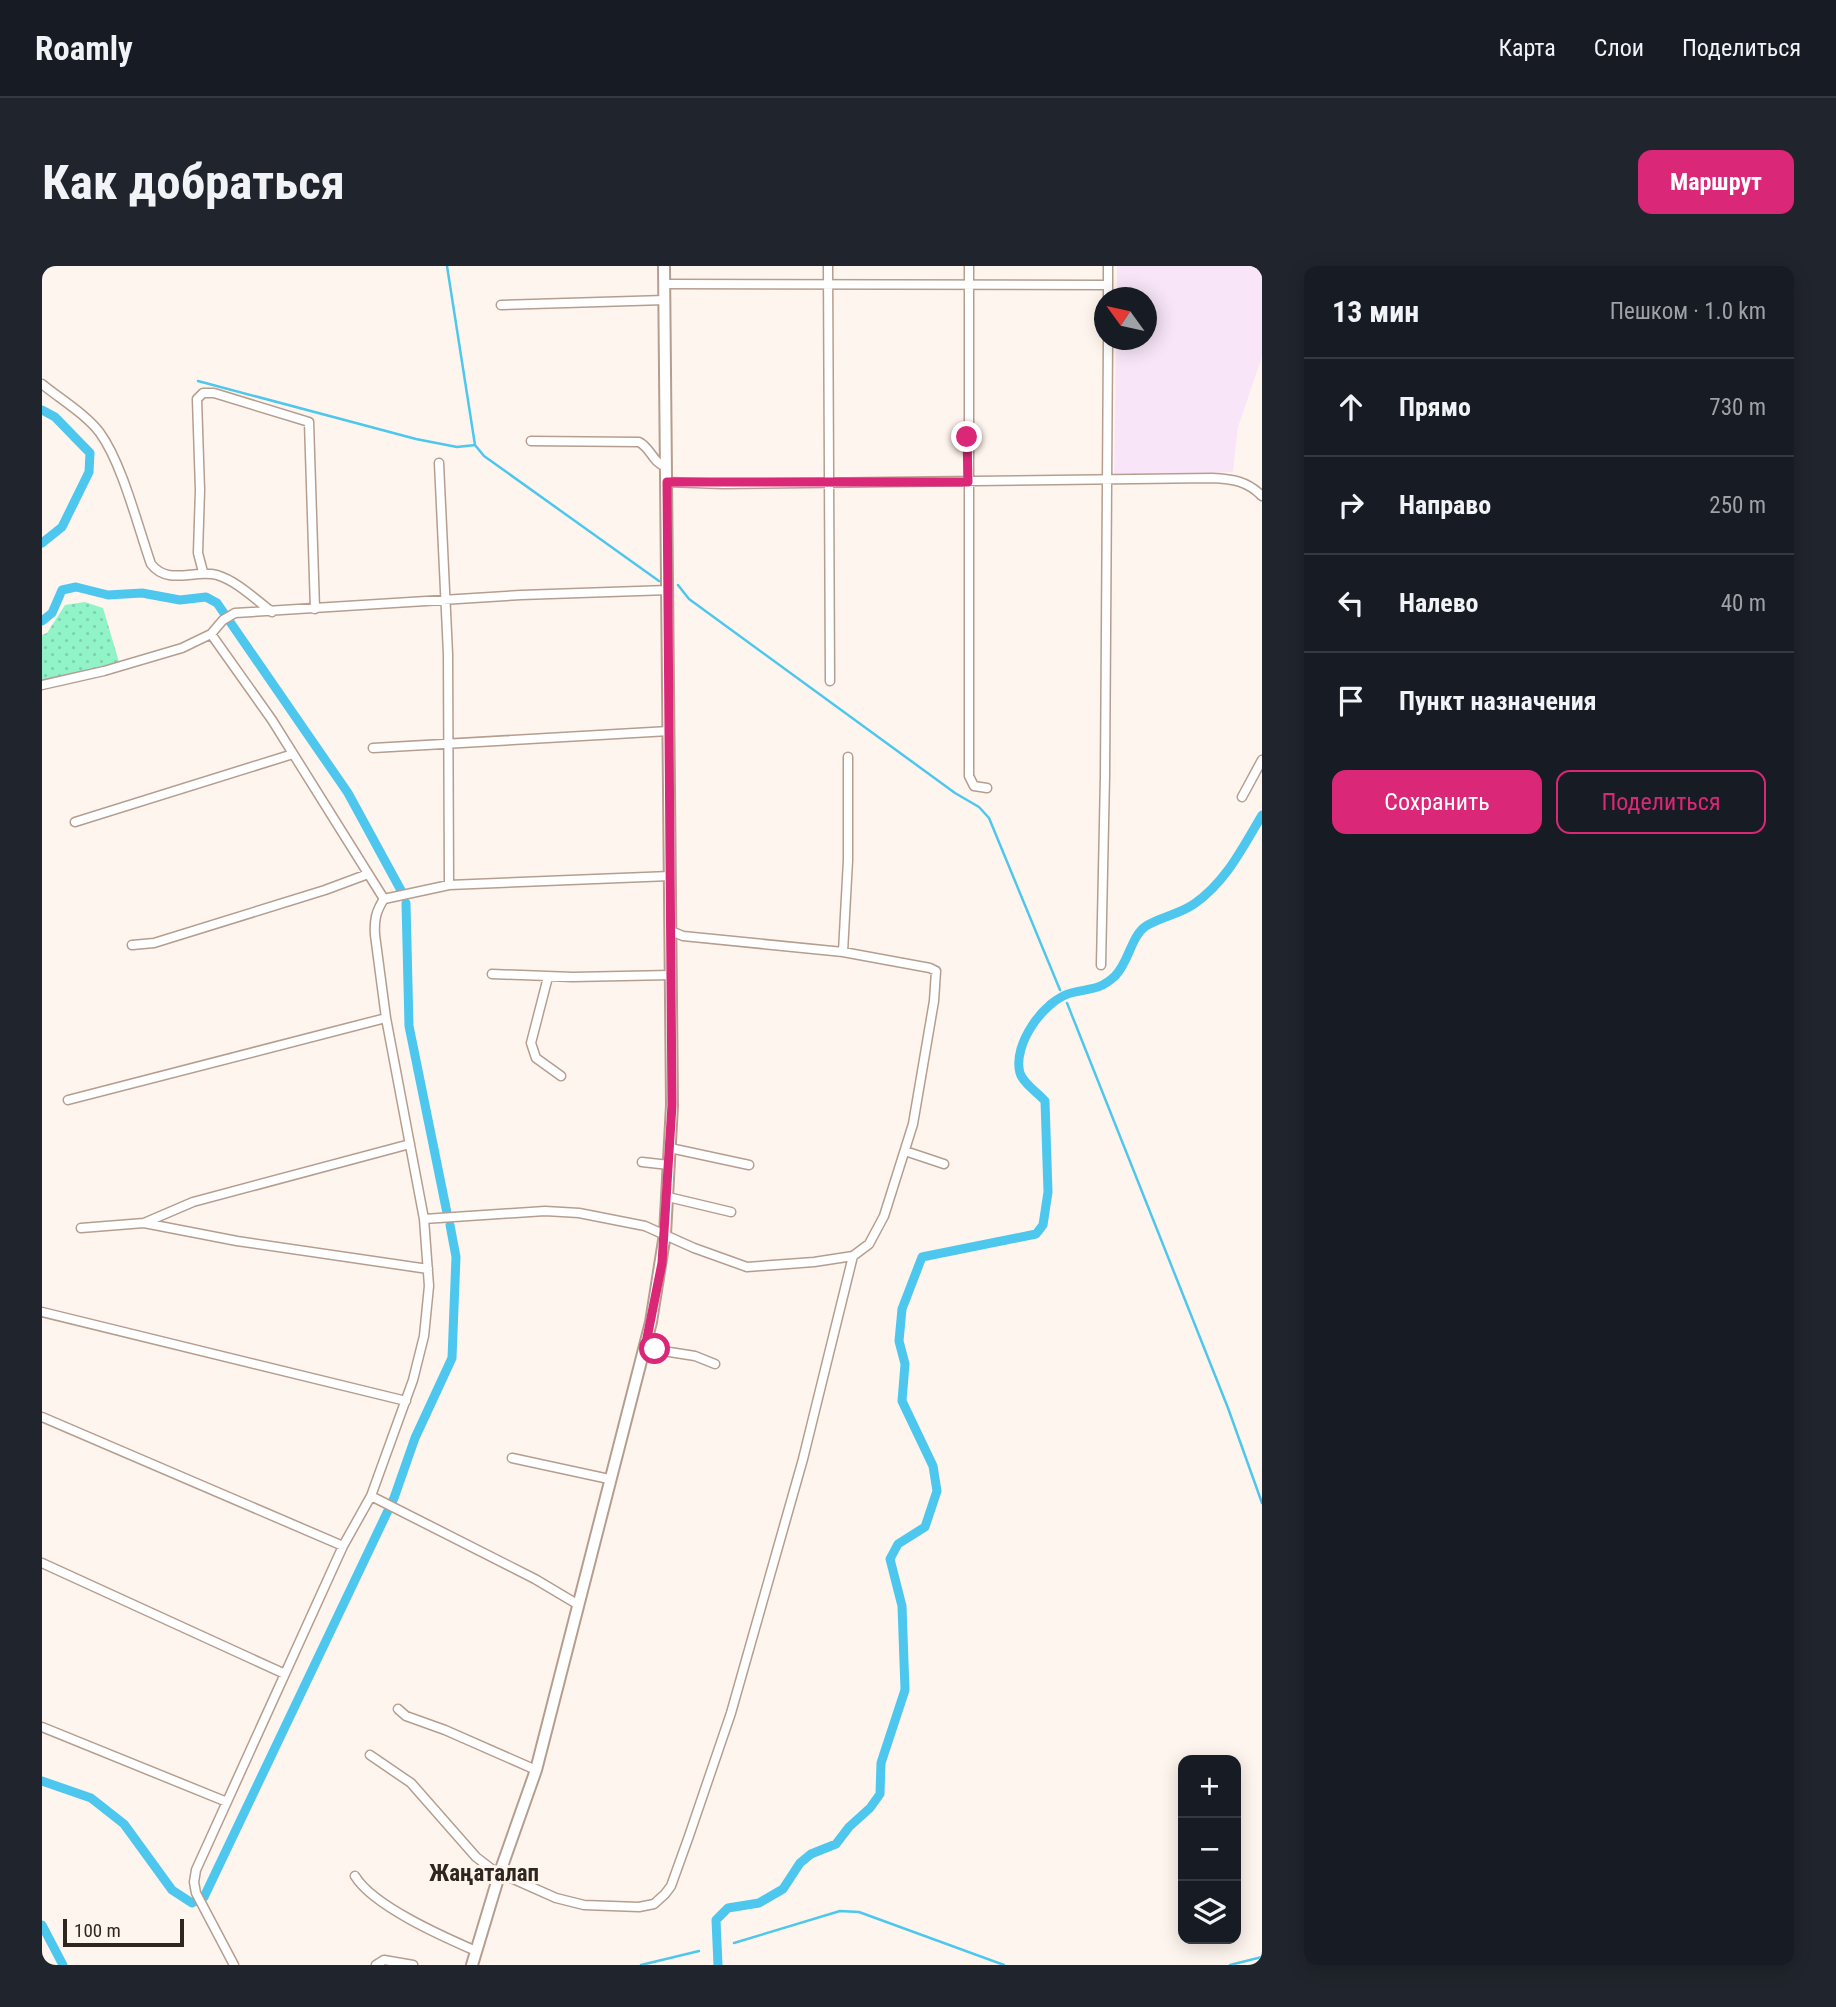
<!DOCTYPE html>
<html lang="ru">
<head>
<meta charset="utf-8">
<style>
	:root { --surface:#171b24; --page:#20242c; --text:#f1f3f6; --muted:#9ea1a6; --line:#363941; --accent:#db2777 }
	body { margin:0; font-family:"Roboto Condensed",sans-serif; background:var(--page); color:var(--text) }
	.controls { position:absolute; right:21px; bottom:21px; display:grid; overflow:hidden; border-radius:14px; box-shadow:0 4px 18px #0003 }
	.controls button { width:63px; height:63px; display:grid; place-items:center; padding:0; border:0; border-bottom:2px solid var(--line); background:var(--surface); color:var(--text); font:35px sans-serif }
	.compass { position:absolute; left:1052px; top:21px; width:63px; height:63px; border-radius:50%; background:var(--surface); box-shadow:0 4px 18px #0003; rotate:303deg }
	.scale { position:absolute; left:21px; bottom:18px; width:121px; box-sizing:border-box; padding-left:7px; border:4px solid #2f2620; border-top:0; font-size:19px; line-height:24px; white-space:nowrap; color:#2f2620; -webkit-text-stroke:5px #fff5ef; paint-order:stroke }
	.stop { position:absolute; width:21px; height:21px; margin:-16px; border:5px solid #db2777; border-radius:50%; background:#fff }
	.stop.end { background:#db2777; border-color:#fff; box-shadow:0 2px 7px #0008 }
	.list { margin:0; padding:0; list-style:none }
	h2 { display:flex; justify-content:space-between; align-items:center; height:91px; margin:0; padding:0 28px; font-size:30px }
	h2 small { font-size:23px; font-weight:400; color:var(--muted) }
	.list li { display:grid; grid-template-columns:46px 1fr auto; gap:21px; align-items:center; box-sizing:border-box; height:98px; padding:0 28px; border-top:2px solid var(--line) }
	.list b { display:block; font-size:26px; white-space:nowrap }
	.list em { font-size:23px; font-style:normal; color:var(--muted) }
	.actions { display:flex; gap:14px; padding:21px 28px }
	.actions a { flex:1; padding:16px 0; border:2px solid var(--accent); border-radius:14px; text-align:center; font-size:24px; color:var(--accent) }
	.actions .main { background:var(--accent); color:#fff }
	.icon { flex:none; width:38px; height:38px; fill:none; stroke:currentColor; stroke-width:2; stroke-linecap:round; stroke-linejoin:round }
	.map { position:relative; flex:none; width:1220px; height:1699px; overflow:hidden; border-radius:14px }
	header { display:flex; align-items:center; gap:42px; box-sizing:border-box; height:98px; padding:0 35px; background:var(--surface); border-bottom:2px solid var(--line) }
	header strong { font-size:33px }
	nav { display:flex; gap:38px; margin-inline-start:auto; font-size:24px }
	.intro { display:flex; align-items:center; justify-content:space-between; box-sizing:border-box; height:168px; padding:0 42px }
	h1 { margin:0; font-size:49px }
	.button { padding:18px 32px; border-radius:14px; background:var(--accent); color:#fff; font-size:24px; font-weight:700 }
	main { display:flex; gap:42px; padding:0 42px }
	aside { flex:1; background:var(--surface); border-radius:14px; box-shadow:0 4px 18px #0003 }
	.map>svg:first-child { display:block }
</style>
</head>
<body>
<header>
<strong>Roamly</strong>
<nav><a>Карта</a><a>Слои</a><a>Поделиться</a></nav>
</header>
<div class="intro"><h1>Как добраться</h1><a class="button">Маршрут</a></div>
<main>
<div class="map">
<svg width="1220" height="1699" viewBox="0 0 1220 1699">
	<defs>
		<pattern id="garden-dots" width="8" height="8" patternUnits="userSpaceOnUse" patternTransform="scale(1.75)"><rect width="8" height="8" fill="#91f4c9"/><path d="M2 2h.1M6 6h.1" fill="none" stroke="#7dd1ac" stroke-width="1.8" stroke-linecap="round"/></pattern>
	</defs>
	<rect width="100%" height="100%" fill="#fff5ef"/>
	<path fill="#f8e6f8" d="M1075,0H1220V91L1196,161L1191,206L1072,210L1074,74H1104V32L1075,31Z"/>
	<path fill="url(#garden-dots)" d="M43,336L61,342L77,396L0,417V369L5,367L23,339Z"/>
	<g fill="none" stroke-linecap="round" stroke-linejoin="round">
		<path stroke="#4ec7ee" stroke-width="2.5" d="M405,0L433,179L442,190L617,315
			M156,115L374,173L415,181L433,179
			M636,319L647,333L913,527L937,541L947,552L1018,724
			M1025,737L1186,1142L1220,1237
			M692,1677L798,1645L817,1646L962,1699
			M599,1699L657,1685
			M1188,1699L1220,1691"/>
		<path stroke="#4ec7ee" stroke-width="9" d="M0,144L13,151L48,187L47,206L20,261L0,277
			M0,355L10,347L20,324L34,321L66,329L100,327L138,334L164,331L175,337L306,527L361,628
			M364,637L367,760L405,947
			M0,1515L49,1532L82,1558L130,1624L150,1637L162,1631L352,1232L373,1172L410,1092L414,991L408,959
			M0,1659L21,1699
			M676,1699L674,1654L686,1642L717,1637L741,1623L758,1597L769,1588L794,1578L807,1561L828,1542L838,1528L839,1497L863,1424L860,1340L848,1293L856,1278L883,1261L895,1225L891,1200L860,1135L863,1098L857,1075L860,1043L880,991L994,968L1001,959L1006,926L1003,835C996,827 981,817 978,807C970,779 1002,734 1029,727C1047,722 1057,725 1073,710C1087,696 1089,670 1104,660C1118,651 1138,648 1152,638C1184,616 1201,581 1220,549"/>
		<g stroke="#b59e8f" stroke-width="11">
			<path id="street" d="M786,0L788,415
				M927,0V510L932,520L945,522
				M623,18L1065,19
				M1066,32V0
				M459,39L623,34
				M0,118C17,132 45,149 58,167C80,197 96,261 109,298C126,320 153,303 175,309C195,315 214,334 230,346
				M489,175L597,176C609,182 610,196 624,201
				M397,197L406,388L407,619
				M624,216L681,218L1170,212C1191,213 1205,215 1220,230
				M161,306L156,287L158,224L155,133L161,127H172L267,156L273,343
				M169,368L230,454L342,633
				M0,419L62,405L140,382L169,368L181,354L193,347L479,329L626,324
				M331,482L627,465
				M1200,531L1220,494
				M33,556L251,488
				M90,679L112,677L283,624L326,608
				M801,686L806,594V491
				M1059,699L1063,510L1066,74
				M450,708L531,711L629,709
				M506,711L489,777L494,792L519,810
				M26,834L344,752
				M628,882L707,899
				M863,885L902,898
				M600,896L627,899
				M626,931L689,946
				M382,953L503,945L537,947L603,960L652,982L705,1001L772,996L811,990L827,978L842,950L871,858L892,735L894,705L888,702L801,686L641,670L629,665
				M102,957L195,975L386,1003
				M39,962L102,957L151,936L368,878
				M0,1046L364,1135
				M602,1082L653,1090L673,1098
				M0,1151L301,1280
				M470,1192L567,1213
				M329,1230L493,1313L535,1338
				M0,1297L243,1408
				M356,1443L364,1450L403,1464L494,1504
				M0,1461L185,1536
				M328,1489L369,1517L434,1591L451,1604L514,1632L542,1639L597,1641L612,1638L623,1628L629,1620L647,1570L689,1447L761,1193L811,990
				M313,1610C331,1640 402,1671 434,1685
				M192,1699L154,1627L152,1616L154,1604L301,1280L329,1230L371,1114L382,1070L387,1020L382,953L344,752L333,669C332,654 334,645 342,633L407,619L628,610
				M334,1699L342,1694L371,1699"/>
		</g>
		<g stroke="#b59e8f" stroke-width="14">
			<path id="secondary" d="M430,1699L458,1606L494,1504L609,1056L623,968L630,839L622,0"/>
		</g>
		<use href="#street" stroke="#fff" stroke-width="8"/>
		<use href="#secondary" stroke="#fff" stroke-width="10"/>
	</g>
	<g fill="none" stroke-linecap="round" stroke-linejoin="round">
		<path stroke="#db2777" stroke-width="9" d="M613,1083L603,1082L620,997L630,839L625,216H926L925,171"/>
	</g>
	<g text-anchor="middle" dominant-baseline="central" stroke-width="6" stroke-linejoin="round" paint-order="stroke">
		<g font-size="23" font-weight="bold" fill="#2f2620" stroke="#fff5ef">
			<text x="442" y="1607">Жаңаталап</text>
		</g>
	</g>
</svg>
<div class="controls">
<button>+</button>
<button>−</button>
<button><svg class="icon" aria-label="layers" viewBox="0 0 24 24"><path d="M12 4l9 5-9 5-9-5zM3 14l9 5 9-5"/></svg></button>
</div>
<svg class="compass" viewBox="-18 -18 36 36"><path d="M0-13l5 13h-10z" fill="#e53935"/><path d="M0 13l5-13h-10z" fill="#9ea1a6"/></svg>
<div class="scale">100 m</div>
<div class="stop" style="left:613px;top:1083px"></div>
<div class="stop end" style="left:925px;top:171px"></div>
</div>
<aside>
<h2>13 мин<small>Пешком · 1.0 km</small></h2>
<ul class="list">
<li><svg class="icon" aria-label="ahead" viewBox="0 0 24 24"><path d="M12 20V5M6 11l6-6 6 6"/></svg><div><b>Прямо</b></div><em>730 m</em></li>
<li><svg class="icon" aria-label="right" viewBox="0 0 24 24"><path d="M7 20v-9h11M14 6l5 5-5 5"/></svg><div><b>Направо</b></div><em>250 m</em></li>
<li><svg class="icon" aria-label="left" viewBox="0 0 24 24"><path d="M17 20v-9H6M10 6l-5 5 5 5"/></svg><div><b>Налево</b></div><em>40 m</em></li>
<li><svg class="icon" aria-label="arrive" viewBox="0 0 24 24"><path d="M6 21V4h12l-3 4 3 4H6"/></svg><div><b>Пункт назначения</b></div></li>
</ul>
<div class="actions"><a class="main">Сохранить</a><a>Поделиться</a></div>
</aside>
</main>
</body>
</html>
